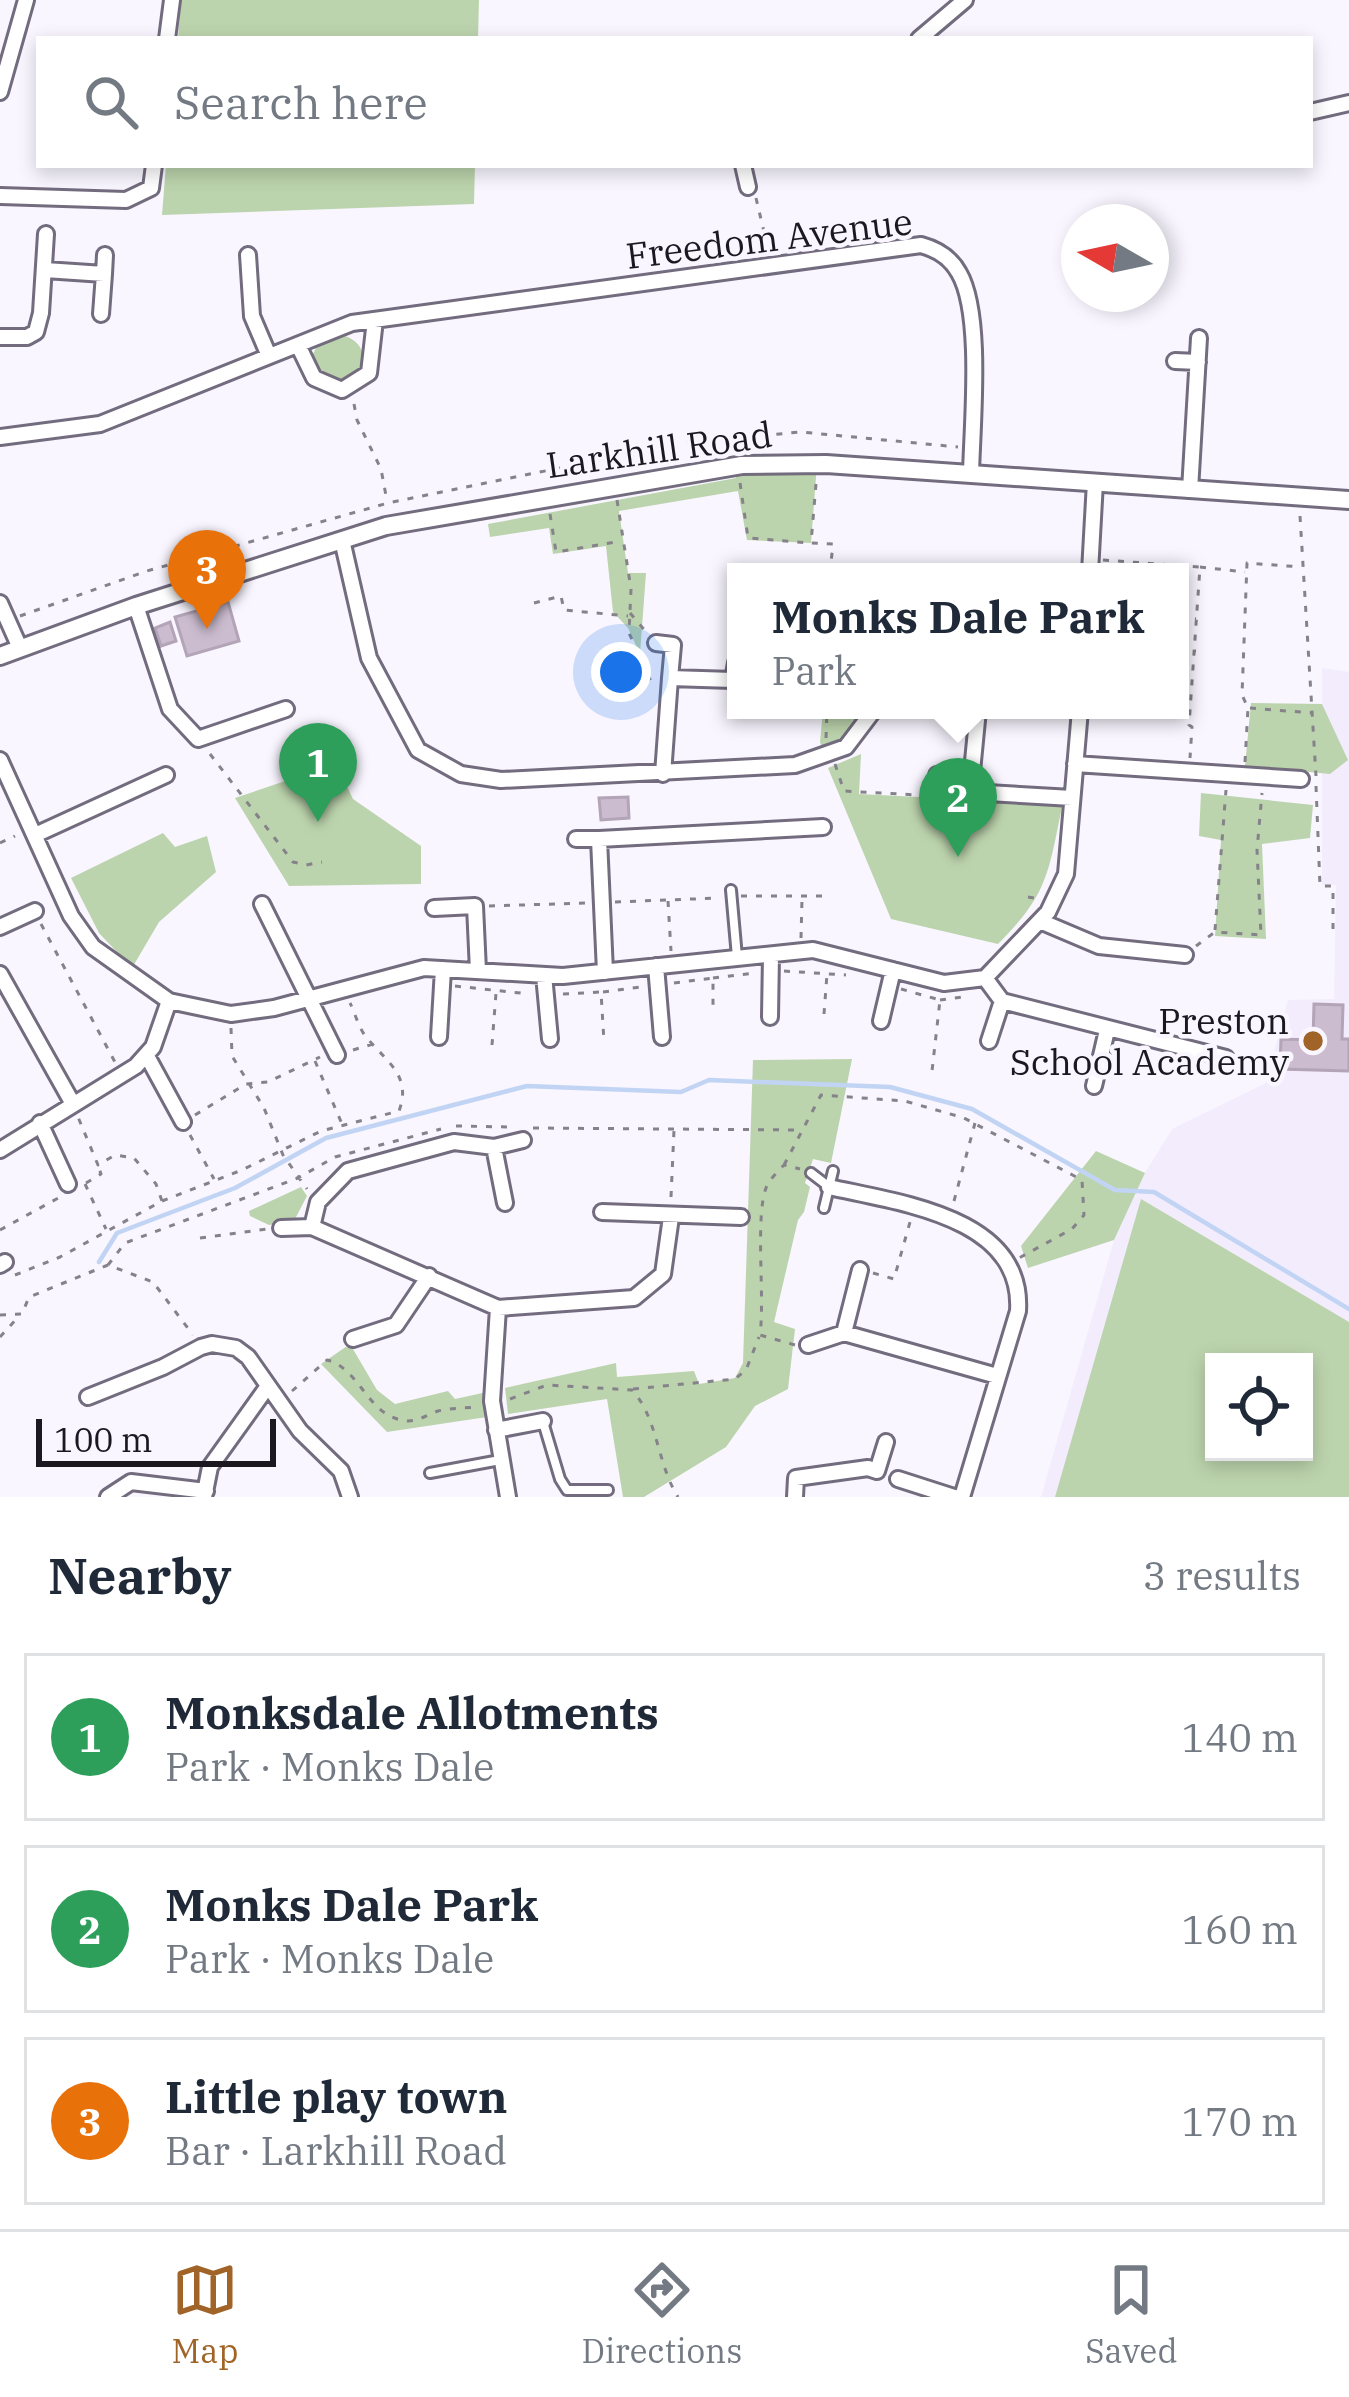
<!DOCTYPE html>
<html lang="en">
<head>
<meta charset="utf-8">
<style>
	:root { --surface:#fff; --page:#f2f2f3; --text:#1f2937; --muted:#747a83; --line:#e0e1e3; --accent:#a16428 }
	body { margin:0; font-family:"IBM Plex Serif",serif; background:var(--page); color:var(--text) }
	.controls { position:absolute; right:36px; bottom:36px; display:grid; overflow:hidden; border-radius:0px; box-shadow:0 6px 18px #0003 }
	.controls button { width:108px; height:108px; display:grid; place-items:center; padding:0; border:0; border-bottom:3px solid var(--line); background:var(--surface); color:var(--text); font:60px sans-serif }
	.compass { position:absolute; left:1061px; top:204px; width:108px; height:108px; border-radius:50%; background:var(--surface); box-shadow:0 6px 18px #0003; rotate:279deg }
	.scale { position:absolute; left:36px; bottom:30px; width:240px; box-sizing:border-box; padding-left:12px; border:6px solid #1c1820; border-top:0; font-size:33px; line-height:42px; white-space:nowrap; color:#1c1820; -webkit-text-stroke:9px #f9f6ff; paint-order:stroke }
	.you { position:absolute; left:621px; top:672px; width:42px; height:42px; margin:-30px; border:9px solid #fff; border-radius:50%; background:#1a73e8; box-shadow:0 0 0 18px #1a73e833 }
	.badge { display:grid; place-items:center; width:78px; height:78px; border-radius:50%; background:var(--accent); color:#fff; font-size:39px; font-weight:700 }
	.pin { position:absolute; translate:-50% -99px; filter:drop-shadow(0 3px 6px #0008) }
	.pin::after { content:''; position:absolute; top:63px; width:42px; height:36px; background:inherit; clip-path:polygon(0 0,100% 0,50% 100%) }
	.popup { position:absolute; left:727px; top:563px; width:462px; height:156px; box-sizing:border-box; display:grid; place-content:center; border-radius:0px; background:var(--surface); filter:drop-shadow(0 3px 9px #0005); font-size:39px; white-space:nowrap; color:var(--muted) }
	.popup b { font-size:45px; color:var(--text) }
	.popup::after { content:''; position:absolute; left:50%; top:100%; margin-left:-24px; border:24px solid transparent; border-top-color:var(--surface) }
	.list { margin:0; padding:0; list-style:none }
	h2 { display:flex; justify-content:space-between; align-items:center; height:156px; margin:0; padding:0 48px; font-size:51px }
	h2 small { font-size:39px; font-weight:400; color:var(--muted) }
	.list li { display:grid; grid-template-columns:78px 1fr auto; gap:36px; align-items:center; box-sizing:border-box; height:168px; margin:0 24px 24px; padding:0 24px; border:3px solid var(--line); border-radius:0px }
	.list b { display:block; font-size:45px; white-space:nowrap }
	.list p { margin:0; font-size:39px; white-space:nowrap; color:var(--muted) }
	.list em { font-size:39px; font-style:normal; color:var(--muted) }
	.icon { flex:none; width:66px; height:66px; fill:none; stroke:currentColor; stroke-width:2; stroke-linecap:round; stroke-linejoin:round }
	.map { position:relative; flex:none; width:1349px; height:1497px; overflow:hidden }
	.search { position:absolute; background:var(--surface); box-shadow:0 6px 18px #0003; left:36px; right:36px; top:36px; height:132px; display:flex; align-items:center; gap:30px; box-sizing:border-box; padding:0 42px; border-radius:0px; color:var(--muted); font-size:45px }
	.sheet { height:732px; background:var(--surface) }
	nav { display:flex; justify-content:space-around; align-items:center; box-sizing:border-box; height:168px; border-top:3px solid var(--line); background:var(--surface); font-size:33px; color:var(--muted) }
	nav a { display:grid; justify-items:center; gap:6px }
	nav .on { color:var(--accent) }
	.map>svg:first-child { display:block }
</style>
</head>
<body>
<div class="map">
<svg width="1349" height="1497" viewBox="0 0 1349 1497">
	<rect width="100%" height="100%" fill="#f9f6ff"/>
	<path fill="#f3ecfd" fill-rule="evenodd" d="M1322,668L1349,672V1497H1041L1114,1240L1145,1173L1172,1129L1266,1083L1288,1000L1334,999L1336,885H1322ZM1214,1362H1304V1452H1214Z"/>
	<path fill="#bcd4ad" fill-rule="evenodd" d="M181,0H479L478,39H178Z
		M166,165H475L474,204L162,215Z
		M335,334C358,336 368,352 363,373L331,389L309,362L320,340Z
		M817,464L811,543L747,540L738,491L619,511L628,573H646L640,654L628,628L613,612L606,546L553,554L549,528L490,537L488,524L736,478L735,466Z
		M1251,703L1322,704L1348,760L1330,774L1245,766Z
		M823,710H869L846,744L824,755L820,742Z
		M861,754L859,794L1057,804L1062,807C1048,874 1048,894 998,944L891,919L828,768Z
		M336,764L353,799L421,846V884L289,886L235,798Z
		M1201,793L1313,805L1310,838L1262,844L1266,939L1215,936L1221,840L1199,836Z
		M163,833L175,847L207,836L216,872L159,922L132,968L99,933L71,878Z
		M852,1059L831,1163L813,1159L805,1183L810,1187L804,1212L798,1220L774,1322L795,1329L788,1389L755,1406L726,1447L644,1497H623L607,1399L508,1414L505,1388L616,1363L617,1377L694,1371L699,1384L735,1378L743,1363L753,1060Z
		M1096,1151L1145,1173L1114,1240L1028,1268L1021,1246Z
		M301,1187L307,1196L294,1221L269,1225L250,1216L249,1211Z
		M1141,1199L1349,1322V1497H1055ZM1214,1362H1304V1452H1214Z
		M350,1344L377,1390L395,1404L448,1391L455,1399L487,1392V1417L387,1432L321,1364Z"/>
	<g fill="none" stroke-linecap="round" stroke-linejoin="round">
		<path stroke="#c1d4f4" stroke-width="4.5" d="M99,1262L117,1233L235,1188L326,1138L527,1086L681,1092L709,1080L890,1087L972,1109L1115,1190L1154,1192L1349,1309"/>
	</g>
	<path fill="#cbbccf" stroke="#b3a4b7" stroke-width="3" d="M228,602L239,641L187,656L175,617Z
		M170,622L176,641L161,646L155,628Z
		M628,797L629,818L601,820L599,798Z
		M1314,1004L1343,1005L1342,1039H1349V1071L1280,1069L1281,1039L1313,1040Z"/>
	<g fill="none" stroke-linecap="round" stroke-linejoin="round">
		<g stroke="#736b7e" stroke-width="14">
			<path id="service" d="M731,890L737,957
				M811,1173L828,1186
				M824,1208L833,1171
				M543,1422L560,1479L567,1490H608
				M430,1473L500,1460"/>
		</g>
		<g stroke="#736b7e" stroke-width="20">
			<path id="minor" d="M167,39L172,0
				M919,39L965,0
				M0,92L26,0
				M1310,112L1349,103
				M743,165L748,187
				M0,196L126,200L151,188L154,165
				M248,255L252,316L269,356
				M45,270L104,274L101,314
				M104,274L105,255
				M0,337H27L36,332L41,313L46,234
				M298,345L314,378L342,390L369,373L375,320
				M1175,361L1198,362
				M0,437L100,424L352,323L921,245C936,249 951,258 959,273C983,314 972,425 971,474
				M1190,490L1199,338
				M342,540L369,658L418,750L461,774L501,780L795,765L846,747L874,710
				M1090,572L1095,482
				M0,603L20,648
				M136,606L170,709L198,739L286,709
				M656,643L673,645L670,678
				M978,710L970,792L1072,798
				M0,760L71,916L93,947L169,1001L231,1014L274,1008L424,968L563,976L813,950L944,983L985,978L1048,912L1066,874L1080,710
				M1075,764L1301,779
				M663,774L670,678L733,680L736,663
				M937,775L971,778
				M35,835L166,775
				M576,839H599
				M262,904L337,1055
				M434,908L475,906L478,971
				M1040,921L1099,946L1185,955
				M0,927L35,911
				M656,966L662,1037
				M605,972L599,839L823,827
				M0,974L73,1104
				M544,975L550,1039
				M985,978L1002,1001L1226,1058
				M770,1017L771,955
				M881,1021L893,970
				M439,1037L443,969
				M989,1041L1002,1001
				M147,1056L183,1122
				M1094,1086L1107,1030
				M40,1123L68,1184
				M494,1147L523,1140
				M0,1150L136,1066L153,1047L169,1001
				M829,1187C900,1203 1024,1217 1018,1311L962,1497
				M505,1203L494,1147L454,1142L348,1171L318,1202L312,1227L498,1308L634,1298L663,1274L671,1217
				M602,1212L741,1217
				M281,1228L312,1227
				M0,1265L5,1262
				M498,1308L492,1401L508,1497
				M844,1333L860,1270
				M353,1339L396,1325L429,1276
				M808,1345L844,1333L997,1376
				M88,1397L163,1367L201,1347L212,1344L236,1348L248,1357L300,1431L341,1471L350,1497
				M496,1430L543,1421
				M898,1479L954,1497
				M108,1497L131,1482L206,1491
				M204,1497L210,1467L268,1386
				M795,1497L796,1478L868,1468L877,1471L886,1442"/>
		</g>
		<g stroke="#736b7e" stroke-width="22">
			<path id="tertiary" d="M0,656L136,606L386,526L742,465L826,464L1349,500"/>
		</g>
		<path stroke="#85828a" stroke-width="3" stroke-dasharray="6 9" stroke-linecap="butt" d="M756,198L769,253
			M354,404L357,420L381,469L387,501
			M740,483L748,538L811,543
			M816,484L811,543L833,544L830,572
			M617,500L631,589L629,633L654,688
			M550,514L556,552L621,541
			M1300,516L1316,776
			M1103,560L1200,567L1189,725L1192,727L1190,758
			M1200,567L1245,572
			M534,603L561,596L564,610L628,616
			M630,613L647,633
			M20,616L147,571L388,503L687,442L801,432L958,447
			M1180,617L1196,619
			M1180,650L1196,651
			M1250,708L1312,713
			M826,738L827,710
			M210,754L293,862L306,865L322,862
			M1245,762L1248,708L1242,695L1247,563L1301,567
			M835,764L844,791L955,797
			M1316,786L1320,886H1333V935
			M0,843L15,836
			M741,896H831
			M1028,897L1039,899
			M668,901L671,951
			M615,902L719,898
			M489,906L587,903
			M41,924L116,1064
			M1215,930L1226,790
			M801,938L802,899
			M1196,946L1215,932L1261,935L1257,850L1262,793
			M784,971L846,975
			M713,978L756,973
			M674,983L713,978V1005
			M455,986L529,994
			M901,989L940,1000L932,1071
			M603,992L641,987
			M563,994L601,992L604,1042
			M940,1000L962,997
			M824,1014L827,974
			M231,1028L232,1056L264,1108L283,1155L307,1189
			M492,1045L496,993
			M353,1050L373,1044
			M1161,1058L1210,1075L1213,1071
			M315,1061L342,1124
			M195,1115L246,1084L268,1082L320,1057
			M456,1126L512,1127
			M533,1128L801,1130
			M190,1135L214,1179
			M784,1165L821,1095L905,1101L964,1118L1082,1180L1084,1215L1072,1229L1019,1258
			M86,1183L101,1174L98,1165
			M85,1184L106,1229
			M671,1197L674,1130
			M162,1201L242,1170L321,1131L399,1111C412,1076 387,1062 367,1038C359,1029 355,1013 350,1003
			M954,1201L975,1123
			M0,1230L60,1197
			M200,1238L267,1229
			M108,1265L125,1243L298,1178L335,1157L441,1129
			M873,1273L894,1279L910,1222
			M15,1275L60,1257L162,1201L156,1184L134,1158L115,1155L98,1165L78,1117
			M0,1315L22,1314L29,1297L108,1265L153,1282L193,1335
			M0,1337L20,1315
			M795,1345L760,1335C765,1296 755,1218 766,1188C769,1180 778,1171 784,1165L800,1169
			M633,1389L735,1379L746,1370L759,1337
			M292,1391L327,1360C359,1368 367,1413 401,1420C415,1424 426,1415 438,1411C451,1408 465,1408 478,1407
			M510,1399L547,1385L632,1390C658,1418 657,1464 678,1497"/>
		<use href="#service" stroke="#fff" stroke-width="8"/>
		<use href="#minor" stroke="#fff" stroke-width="14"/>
		<use href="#tertiary" stroke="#fff" stroke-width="16"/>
	</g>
	<circle fill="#a16428" stroke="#f9f6ff" stroke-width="4.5" cx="1313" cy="1041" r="12"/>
	<g text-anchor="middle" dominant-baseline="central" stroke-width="9" stroke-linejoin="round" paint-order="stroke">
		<g font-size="36" fill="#1c1820" stroke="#f9f6ff">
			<text transform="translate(769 238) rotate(-7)">Freedom Avenue</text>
			<text transform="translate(659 449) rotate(-8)">Larkhill Road</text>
		</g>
		<g font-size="36" fill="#1c1820" stroke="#f9f6ff" text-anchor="end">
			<text x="1289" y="1020">Preston<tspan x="1289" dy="41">School Academy</tspan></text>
		</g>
	</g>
</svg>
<div class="controls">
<button><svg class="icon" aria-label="locate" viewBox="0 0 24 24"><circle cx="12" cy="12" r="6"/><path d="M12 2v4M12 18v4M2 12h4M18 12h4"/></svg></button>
</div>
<svg class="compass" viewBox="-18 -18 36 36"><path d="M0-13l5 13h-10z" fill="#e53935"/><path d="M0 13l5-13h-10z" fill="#747a83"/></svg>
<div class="scale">100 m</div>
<div class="you"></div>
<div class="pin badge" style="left:318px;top:822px;background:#2e9e5b">1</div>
<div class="pin badge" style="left:958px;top:857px;background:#2e9e5b">2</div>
<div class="popup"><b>Monks Dale Park</b>Park</div>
<div class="pin badge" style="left:207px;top:629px;background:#e8710a">3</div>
<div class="search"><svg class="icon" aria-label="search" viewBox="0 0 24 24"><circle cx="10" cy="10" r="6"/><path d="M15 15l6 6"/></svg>Search here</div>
</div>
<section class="sheet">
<h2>Nearby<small>3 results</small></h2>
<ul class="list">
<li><span class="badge" style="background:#2e9e5b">1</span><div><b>Monksdale Allotments</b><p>Park · Monks Dale</p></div><em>140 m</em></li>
<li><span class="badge" style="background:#2e9e5b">2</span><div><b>Monks Dale Park</b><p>Park · Monks Dale</p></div><em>160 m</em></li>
<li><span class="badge" style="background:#e8710a">3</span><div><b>Little play town</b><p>Bar · Larkhill Road</p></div><em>170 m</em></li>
</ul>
</section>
<nav>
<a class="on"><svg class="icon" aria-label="map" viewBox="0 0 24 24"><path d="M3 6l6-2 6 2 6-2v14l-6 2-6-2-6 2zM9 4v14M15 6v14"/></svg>Map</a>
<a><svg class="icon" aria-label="directions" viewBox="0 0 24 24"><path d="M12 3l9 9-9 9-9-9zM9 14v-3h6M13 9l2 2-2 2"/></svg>Directions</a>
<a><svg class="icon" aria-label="saved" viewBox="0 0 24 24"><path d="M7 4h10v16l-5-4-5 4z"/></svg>Saved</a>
</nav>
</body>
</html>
